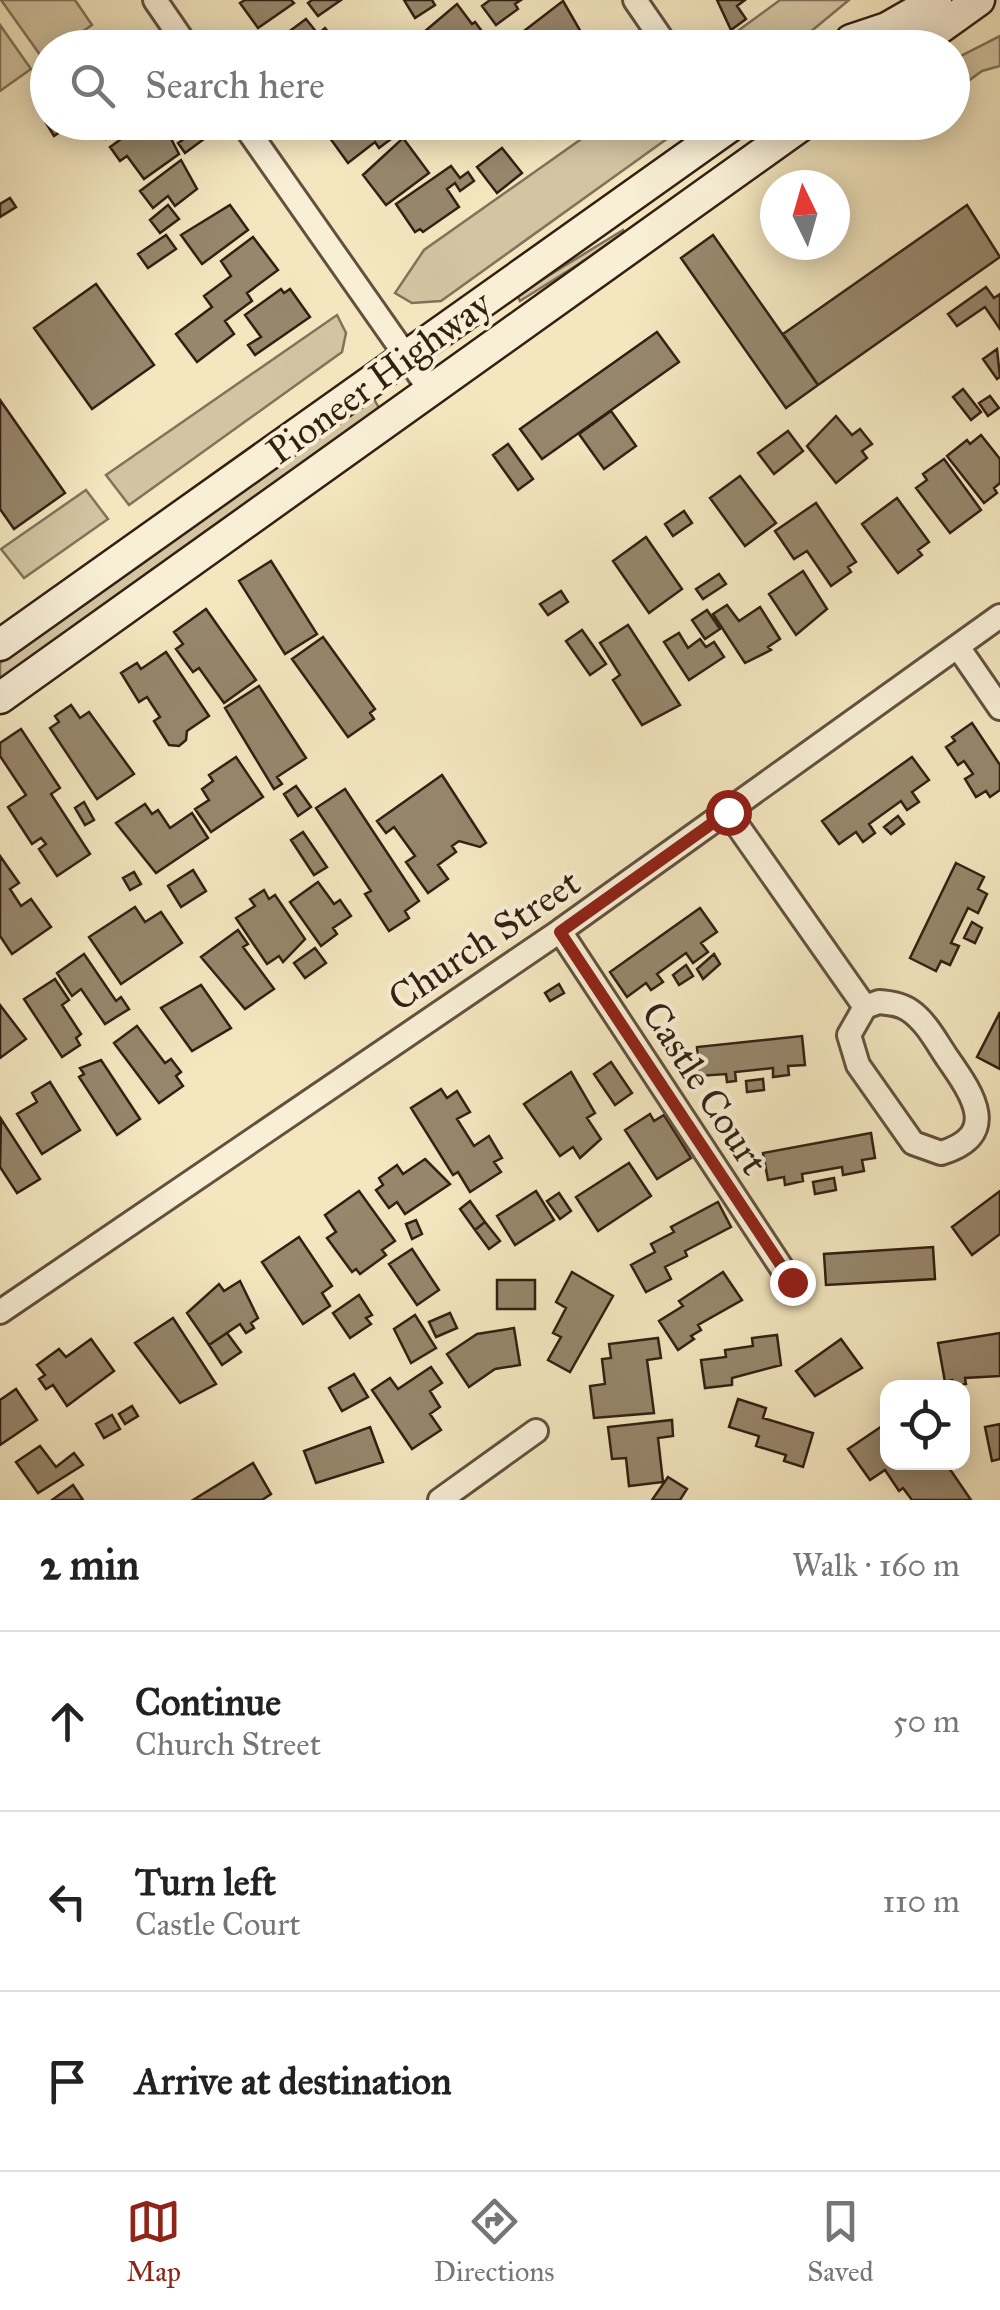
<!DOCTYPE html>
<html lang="en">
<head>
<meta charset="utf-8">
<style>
	:root { --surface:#fff; --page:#f6f6f6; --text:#222; --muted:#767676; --line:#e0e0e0; --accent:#8f2418 }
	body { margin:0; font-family:"IM FELL Great Primer",serif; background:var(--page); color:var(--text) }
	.controls { position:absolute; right:30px; bottom:30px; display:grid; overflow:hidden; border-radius:20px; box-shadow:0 5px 25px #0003 }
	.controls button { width:90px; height:90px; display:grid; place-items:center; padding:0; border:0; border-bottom:2px solid var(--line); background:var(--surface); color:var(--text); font:50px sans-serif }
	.compass { position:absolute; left:760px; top:170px; width:90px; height:90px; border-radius:50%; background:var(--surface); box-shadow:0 5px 25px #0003; rotate:355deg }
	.stop { position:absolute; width:30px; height:30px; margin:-22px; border:8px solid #8f2418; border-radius:50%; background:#fff }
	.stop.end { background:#8f2418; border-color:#fff; box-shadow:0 2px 10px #0008 }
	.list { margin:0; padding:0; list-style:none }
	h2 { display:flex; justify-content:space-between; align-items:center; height:130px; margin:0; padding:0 40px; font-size:42px }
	h2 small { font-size:32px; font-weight:400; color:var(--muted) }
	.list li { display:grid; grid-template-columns:65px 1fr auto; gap:30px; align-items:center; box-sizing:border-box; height:180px; padding:0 40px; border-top:2px solid var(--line) }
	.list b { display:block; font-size:38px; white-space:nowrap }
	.list p { margin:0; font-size:32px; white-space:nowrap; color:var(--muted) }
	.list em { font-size:32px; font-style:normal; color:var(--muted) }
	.icon { flex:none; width:55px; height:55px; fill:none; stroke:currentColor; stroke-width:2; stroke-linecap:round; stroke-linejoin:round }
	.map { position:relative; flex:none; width:1000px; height:1500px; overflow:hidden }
	.search { position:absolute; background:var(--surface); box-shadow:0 5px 25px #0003; left:30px; right:30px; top:30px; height:110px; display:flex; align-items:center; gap:25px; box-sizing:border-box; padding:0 35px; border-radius:55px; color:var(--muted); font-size:38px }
	.sheet { height:670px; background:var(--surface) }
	nav { display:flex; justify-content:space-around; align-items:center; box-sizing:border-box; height:140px; border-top:2px solid var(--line); background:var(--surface); font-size:28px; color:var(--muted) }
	nav a { display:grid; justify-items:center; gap:5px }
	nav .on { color:var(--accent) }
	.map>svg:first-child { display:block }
</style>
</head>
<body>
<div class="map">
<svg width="1000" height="1500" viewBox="0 0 1000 1500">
	<rect width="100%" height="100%" fill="#f4e7c0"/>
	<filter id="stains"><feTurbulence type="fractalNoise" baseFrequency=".002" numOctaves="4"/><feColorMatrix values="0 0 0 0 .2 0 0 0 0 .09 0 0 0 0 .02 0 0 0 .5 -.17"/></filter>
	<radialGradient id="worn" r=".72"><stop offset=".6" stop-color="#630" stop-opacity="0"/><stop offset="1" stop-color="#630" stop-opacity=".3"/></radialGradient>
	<path fill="#d3c5a2" stroke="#83725a" stroke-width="2.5" d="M1,0H75L92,25L60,47L48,48L43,59Z
		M780,0H849L792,47H723L724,41Z
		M0,25L31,69L0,91Z
		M1000,36V66L982,71L967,82L953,60Z
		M604,123H689L441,301L412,303L395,293L424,250Z
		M623,230L625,235L520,301L517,295Z
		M337,315L346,333L342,352L129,505L106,475Z
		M374,399L379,408L365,421L0,680V663Z
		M86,490L108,519L24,578L1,549Z"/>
	<path fill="#97876c" stroke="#331f12" stroke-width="2.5" d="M245,0H291L294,3L258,28L240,3Z
		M312,0H341L318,16L308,3Z
		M404,0H432L435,5L415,18Z
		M490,0H521L515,4L518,9L496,25L482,6Z
		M717,0H745L737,6L746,19L731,30Z
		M563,1L585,39L574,48H549L544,41L530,48L520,34Z
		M457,4L472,24L475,22L490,42L482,48H435L424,32Z
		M306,19L318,34L325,28L336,42L328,48H267Z
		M48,122H75L54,136L46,123Z
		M94,122H129L106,139Z
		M145,122L166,129L179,154L144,179L127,156L120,161L110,147Z
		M342,122H382L387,130L392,125L399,133L379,148L375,142L348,163L327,134Z
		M198,130L204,139L185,153L178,143Z
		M403,138L429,173L386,205L363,175Z
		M502,148L522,173L497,193L477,167Z
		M181,160L197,189L175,206L168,196L153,208L140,191Z
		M451,166L460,178L468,172L474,181L460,191L455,183L447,189L459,207L423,232L420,229L415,232L396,204Z
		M10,198L16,207L0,217V204Z
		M168,205L179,219L160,233L150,220Z
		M230,205L248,230L202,264L181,235Z
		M967,205L1000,257L818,385L783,334Z
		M166,235L176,249L148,268L138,254Z
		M713,235L818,385L786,408L681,258Z
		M253,237L278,270L247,293L252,301L225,321L234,334L197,362L176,334L212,307L204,296L231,276L221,261Z
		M96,284L154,365L92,409L34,328Z
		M986,287L994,298L1000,294V329L985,307L957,326L948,314Z
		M281,289L284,293L290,289L310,317L255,355L248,345L261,337L245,315Z
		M657,332L679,362L542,459L520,429Z
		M997,349L1000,377L997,379L983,359Z
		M963,389L981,412L971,420L953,397Z
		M990,396L999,408L988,416L979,403Z
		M0,400L65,493L14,529L0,509Z
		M611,411L636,446L604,469L579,434Z
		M836,416L852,435L860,429L872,444L862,451L867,458L836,483L807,446Z
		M788,431L803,451L774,474L758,453Z
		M981,435L1000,459V483L994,488L997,493L984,503L947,456L967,440L970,444Z
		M508,444L533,479L518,490L493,455Z
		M944,459L981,510L950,533L916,488L927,480L923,474Z
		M740,476L776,523L745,546L710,498Z
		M897,498L929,542L918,550L922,555L898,573L862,524Z
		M816,503L856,562L848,567L851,572L831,586L807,551L794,559L775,531Z
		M684,511L692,523L673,536L665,524Z
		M646,537L682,589L649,613L613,561Z
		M271,561L317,634L285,654L239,581Z
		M803,571L827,609L796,635L769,594Z
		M719,574L726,584L703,599L696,589Z
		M561,591L568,602L548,615L540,604Z
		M727,605L739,621L760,607L780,639L768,647L771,650L745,663L713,614Z
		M206,609L256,680L224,703L199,668L193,672L176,649L183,644L174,632Z
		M707,610L720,629L705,639L692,620Z
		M628,625L680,705L642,725L613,680L620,675L600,643Z
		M582,630L606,664L590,675L566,641Z
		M679,633L688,648L700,639L706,647L714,642L724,657L689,680L664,642Z
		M323,637L375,709L370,713L374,719L348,737L292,659Z
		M166,652L209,716L187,731L186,740L179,746L169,745L154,721L160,717L147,697L139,702L121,673L137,663L141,669Z
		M259,686L306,758L277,777L282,784L274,789L225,708Z
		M71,705L80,718L89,712L134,774L97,799L50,728L59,722L55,716Z
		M972,723L1000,765V790L990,797L986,791L976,797L965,779L973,774L964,761L958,765L946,747L955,741L952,737Z
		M21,729L60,788L51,794L90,854L57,876L39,849L46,844L41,838L32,844L8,807L26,795L0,756V743Z
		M236,757L263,797L211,832L195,809L209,800L202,789L213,781L209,775Z
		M912,757L929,780L912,792L919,802L907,810L901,801L869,824L875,833L863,842L856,832L839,844L822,821Z
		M442,775L486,843L480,847L459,841L452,846L456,852L438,865L448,879L428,893L406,862L415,856L394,827L386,833L377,821Z
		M296,786L311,807L298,816L284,794Z
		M345,789L419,901L405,911L409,918L389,931L365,894L371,891L316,808Z
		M84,802L94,820L85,825L75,808Z
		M145,804L152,814L158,810L170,828L192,813L208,838L156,873L116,823Z
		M898,816L904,824L891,834L884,827Z
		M303,832L327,867L314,875L291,840Z
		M0,856L19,883L10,889L21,906L31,899L51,927L12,954L0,936Z
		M956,863L984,877L978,889L987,894L978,913L968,908L951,943L959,946L950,965L941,961L936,971L910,958Z
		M193,870L206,891L181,907L168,886Z
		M134,872L141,884L130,890L123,878Z
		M318,882L334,904L340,900L351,916L333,928L337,934L321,946L290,902Z
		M264,890L269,899L275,895L305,939L283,962L279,956L267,964L236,918L255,906L250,899Z
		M135,907L145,922L161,912L182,943L121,984L89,937Z
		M700,908L717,932L701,943L708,952L693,963L686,953L657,974L663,982L651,990L646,983L627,997L610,972Z
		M972,922L982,928L975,943L964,938Z
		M238,930L248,944L243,947L274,989L245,1009L201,957Z
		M315,948L326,963L305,978L294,963Z
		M84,954L116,1001L121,997L129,1009L105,1024L81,989L72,996L57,973Z
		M714,954L720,964L703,979L697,969Z
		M686,965L693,976L679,985L673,975Z
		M55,979L69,1000L62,1005L81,1034L76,1038L80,1045L62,1057L24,999Z
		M559,984L564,993L550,1001L545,993Z
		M201,985L231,1028L192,1051L161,1008Z
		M0,1005L26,1039L0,1058Z
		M1000,1012V1069L977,1057Z
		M137,1026L165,1063L171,1059L181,1072L176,1076L183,1086L159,1103L114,1043Z
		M802,1036L805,1065L788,1066L789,1075L773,1077V1068L735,1072L736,1081L727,1082L726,1074L699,1076L697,1047Z
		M101,1060L140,1119L117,1135L79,1077L84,1074L80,1068Z
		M611,1062L632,1093L615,1105L594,1074Z
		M571,1072L595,1113L587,1118L601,1139L580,1158L573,1147L560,1156L524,1104Z
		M763,1079L764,1090L747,1092L746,1081Z
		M50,1082L80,1130L42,1154L17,1114L37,1102L32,1093Z
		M441,1089L447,1098L457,1091L470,1112L457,1119L474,1146L489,1136L502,1158L494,1162L501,1172L470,1192L458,1172L453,1175L411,1108Z
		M650,1114L654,1121L664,1115L691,1158L657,1179L625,1130Z
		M1,1119L40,1179L17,1193L0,1167Z
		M871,1133L875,1158L862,1160L864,1171L843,1175L842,1167L802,1174L803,1181L785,1185L784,1177L768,1180L763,1153Z
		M425,1159L450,1184L405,1214L397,1202L389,1208L376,1190L383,1185L379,1178L397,1165L403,1174Z
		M629,1163L651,1196L598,1231L576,1197Z
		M834,1178L836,1190L815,1194L813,1182Z
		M359,1191L395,1241L382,1250L386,1255L360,1274L356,1269L352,1272L327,1238L336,1232L325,1215Z
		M536,1191L554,1220L515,1245L497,1216Z
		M1000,1191V1234L972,1255L952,1227Z
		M559,1193L571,1211L560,1219L547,1201Z
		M470,1201L485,1222L475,1230L460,1209Z
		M718,1202L731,1227L685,1251L687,1256L665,1267L671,1279L646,1292L631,1265L655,1252L651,1244L674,1232L671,1227Z
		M416,1220L422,1234L412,1239L406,1224Z
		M485,1222L500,1241L489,1249L475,1230Z
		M299,1237L332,1286L322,1293L330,1306L303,1324L262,1262Z
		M933,1247L935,1279L826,1285L824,1254Z
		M412,1249L439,1290L417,1305L389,1264Z
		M572,1272L613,1296L570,1372L548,1360L561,1337L553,1333L566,1308L556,1302Z
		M723,1272L742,1300L698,1325L701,1330L691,1336L694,1339L678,1350L659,1321L683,1306L679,1301Z
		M497,1280H535V1309H497Z
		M240,1281L258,1318L251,1323L254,1328L246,1333L240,1324L209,1345L187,1313L219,1284L224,1291Z
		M359,1295L372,1315L366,1318L371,1324L350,1338L333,1313Z
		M450,1313L457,1328L436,1337L429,1322Z
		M415,1315L436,1348L411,1363L394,1329Z
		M173,1318L216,1384L180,1403L135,1343Z
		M514,1328L520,1365L495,1369L469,1387L447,1354L477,1334Z
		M227,1333L241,1352L222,1365L209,1345Z
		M1000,1333V1376L965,1378L966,1384L953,1386L952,1380L945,1382L938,1343Z
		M777,1335L781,1365L732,1378V1385L705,1388L701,1360L726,1357L725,1350L753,1346L752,1338Z
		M658,1338L661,1358L647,1360L654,1413L594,1418L590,1386L605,1384L602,1359L611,1358L609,1344Z
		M91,1339L114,1371L67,1406L53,1385L46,1389L39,1379L45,1375L37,1365L59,1349L66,1357Z
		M841,1339L862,1368L815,1396L796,1371Z
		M431,1367L442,1383L430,1391L440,1407L430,1414L441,1430L412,1449L372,1390L390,1378L398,1389Z
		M354,1374L368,1397L342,1411L329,1388Z
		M16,1389L37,1420L0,1445V1400Z
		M738,1399L766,1408L763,1418L813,1433L803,1467L784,1461L786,1455L756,1446L759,1436L729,1427Z
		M132,1406L138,1416L125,1424L119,1414Z
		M112,1415L120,1429L104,1438L96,1424Z
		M672,1420L673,1436L658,1438L663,1482L629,1486L626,1458L612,1459L608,1427Z
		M888,1422V1462H945L971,1500H912L903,1488L899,1491L885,1470L870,1480L848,1449Z
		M1000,1424V1459L992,1461L985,1427Z
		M370,1427L383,1462L316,1483L304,1451Z
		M40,1446L56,1467L74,1453L83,1465L38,1493L16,1462Z
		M253,1463L271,1494L262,1500H193Z
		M668,1477L687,1489L680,1500H652Z
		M73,1485L83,1500H52Z"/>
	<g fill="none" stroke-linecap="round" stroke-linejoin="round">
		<g stroke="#63513e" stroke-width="28">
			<path id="street" d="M155,0L188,48
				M635,0L668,48
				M242,122L430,390
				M958,647L1000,708
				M728,812L865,1007
				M560,931L791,1282
				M879,1002C890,1003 900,1004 909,1010C926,1021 937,1043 948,1059C974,1096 1000,1135 941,1153L913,1143L858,1065L849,1035L865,1007Z
				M0,1312L560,931L1000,616
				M440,1500L536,1431"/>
		</g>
		<g stroke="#331f12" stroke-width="35">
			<path id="secondary" d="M851,40L887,28L936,0
				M912,48L979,0
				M0,645L736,122
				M0,698L806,122"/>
		</g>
		<use href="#street" stroke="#f8efd6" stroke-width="22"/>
		<use href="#secondary" stroke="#f8efd6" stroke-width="30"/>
	</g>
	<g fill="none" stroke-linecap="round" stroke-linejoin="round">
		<path stroke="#8f2418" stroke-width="12" d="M728,812L560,932L792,1282"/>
	</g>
	<g text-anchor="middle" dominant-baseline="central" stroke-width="8" stroke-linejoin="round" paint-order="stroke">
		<g font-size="38" fill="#331f12" stroke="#f8efd6">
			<text transform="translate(379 377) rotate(-36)">Pioneer Highway</text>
			<text transform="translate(484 940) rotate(-34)">Church Street</text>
			<text transform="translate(705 1088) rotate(57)">Castle Court</text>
		</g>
	</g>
	<rect width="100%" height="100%" filter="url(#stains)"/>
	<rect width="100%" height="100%" fill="url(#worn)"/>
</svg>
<div class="controls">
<button><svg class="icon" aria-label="locate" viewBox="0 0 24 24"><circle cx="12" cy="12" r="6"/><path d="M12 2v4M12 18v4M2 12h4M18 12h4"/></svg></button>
</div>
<svg class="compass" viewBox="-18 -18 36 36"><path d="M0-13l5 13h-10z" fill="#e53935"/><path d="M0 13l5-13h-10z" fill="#767676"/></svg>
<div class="stop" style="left:728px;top:812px"></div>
<div class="stop end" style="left:792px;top:1282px"></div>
<div class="search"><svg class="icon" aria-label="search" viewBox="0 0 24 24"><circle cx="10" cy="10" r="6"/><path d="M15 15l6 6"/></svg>Search here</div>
</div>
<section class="sheet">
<h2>2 min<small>Walk · 160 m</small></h2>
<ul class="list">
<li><svg class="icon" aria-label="ahead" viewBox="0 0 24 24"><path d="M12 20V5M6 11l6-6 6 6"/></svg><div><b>Continue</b><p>Church Street</p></div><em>50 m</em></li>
<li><svg class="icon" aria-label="left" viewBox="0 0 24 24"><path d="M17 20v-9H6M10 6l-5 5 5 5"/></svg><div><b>Turn left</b><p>Castle Court</p></div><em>110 m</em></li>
<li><svg class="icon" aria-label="arrive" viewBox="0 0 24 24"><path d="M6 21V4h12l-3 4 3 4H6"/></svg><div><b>Arrive at destination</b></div></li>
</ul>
</section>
<nav>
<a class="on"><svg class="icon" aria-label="map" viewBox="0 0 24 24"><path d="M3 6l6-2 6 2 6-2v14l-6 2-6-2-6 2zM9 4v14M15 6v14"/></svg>Map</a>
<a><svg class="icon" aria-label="directions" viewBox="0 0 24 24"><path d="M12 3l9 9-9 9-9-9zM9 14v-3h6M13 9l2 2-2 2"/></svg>Directions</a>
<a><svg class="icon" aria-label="saved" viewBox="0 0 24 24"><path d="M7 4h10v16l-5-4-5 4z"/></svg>Saved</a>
</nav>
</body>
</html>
